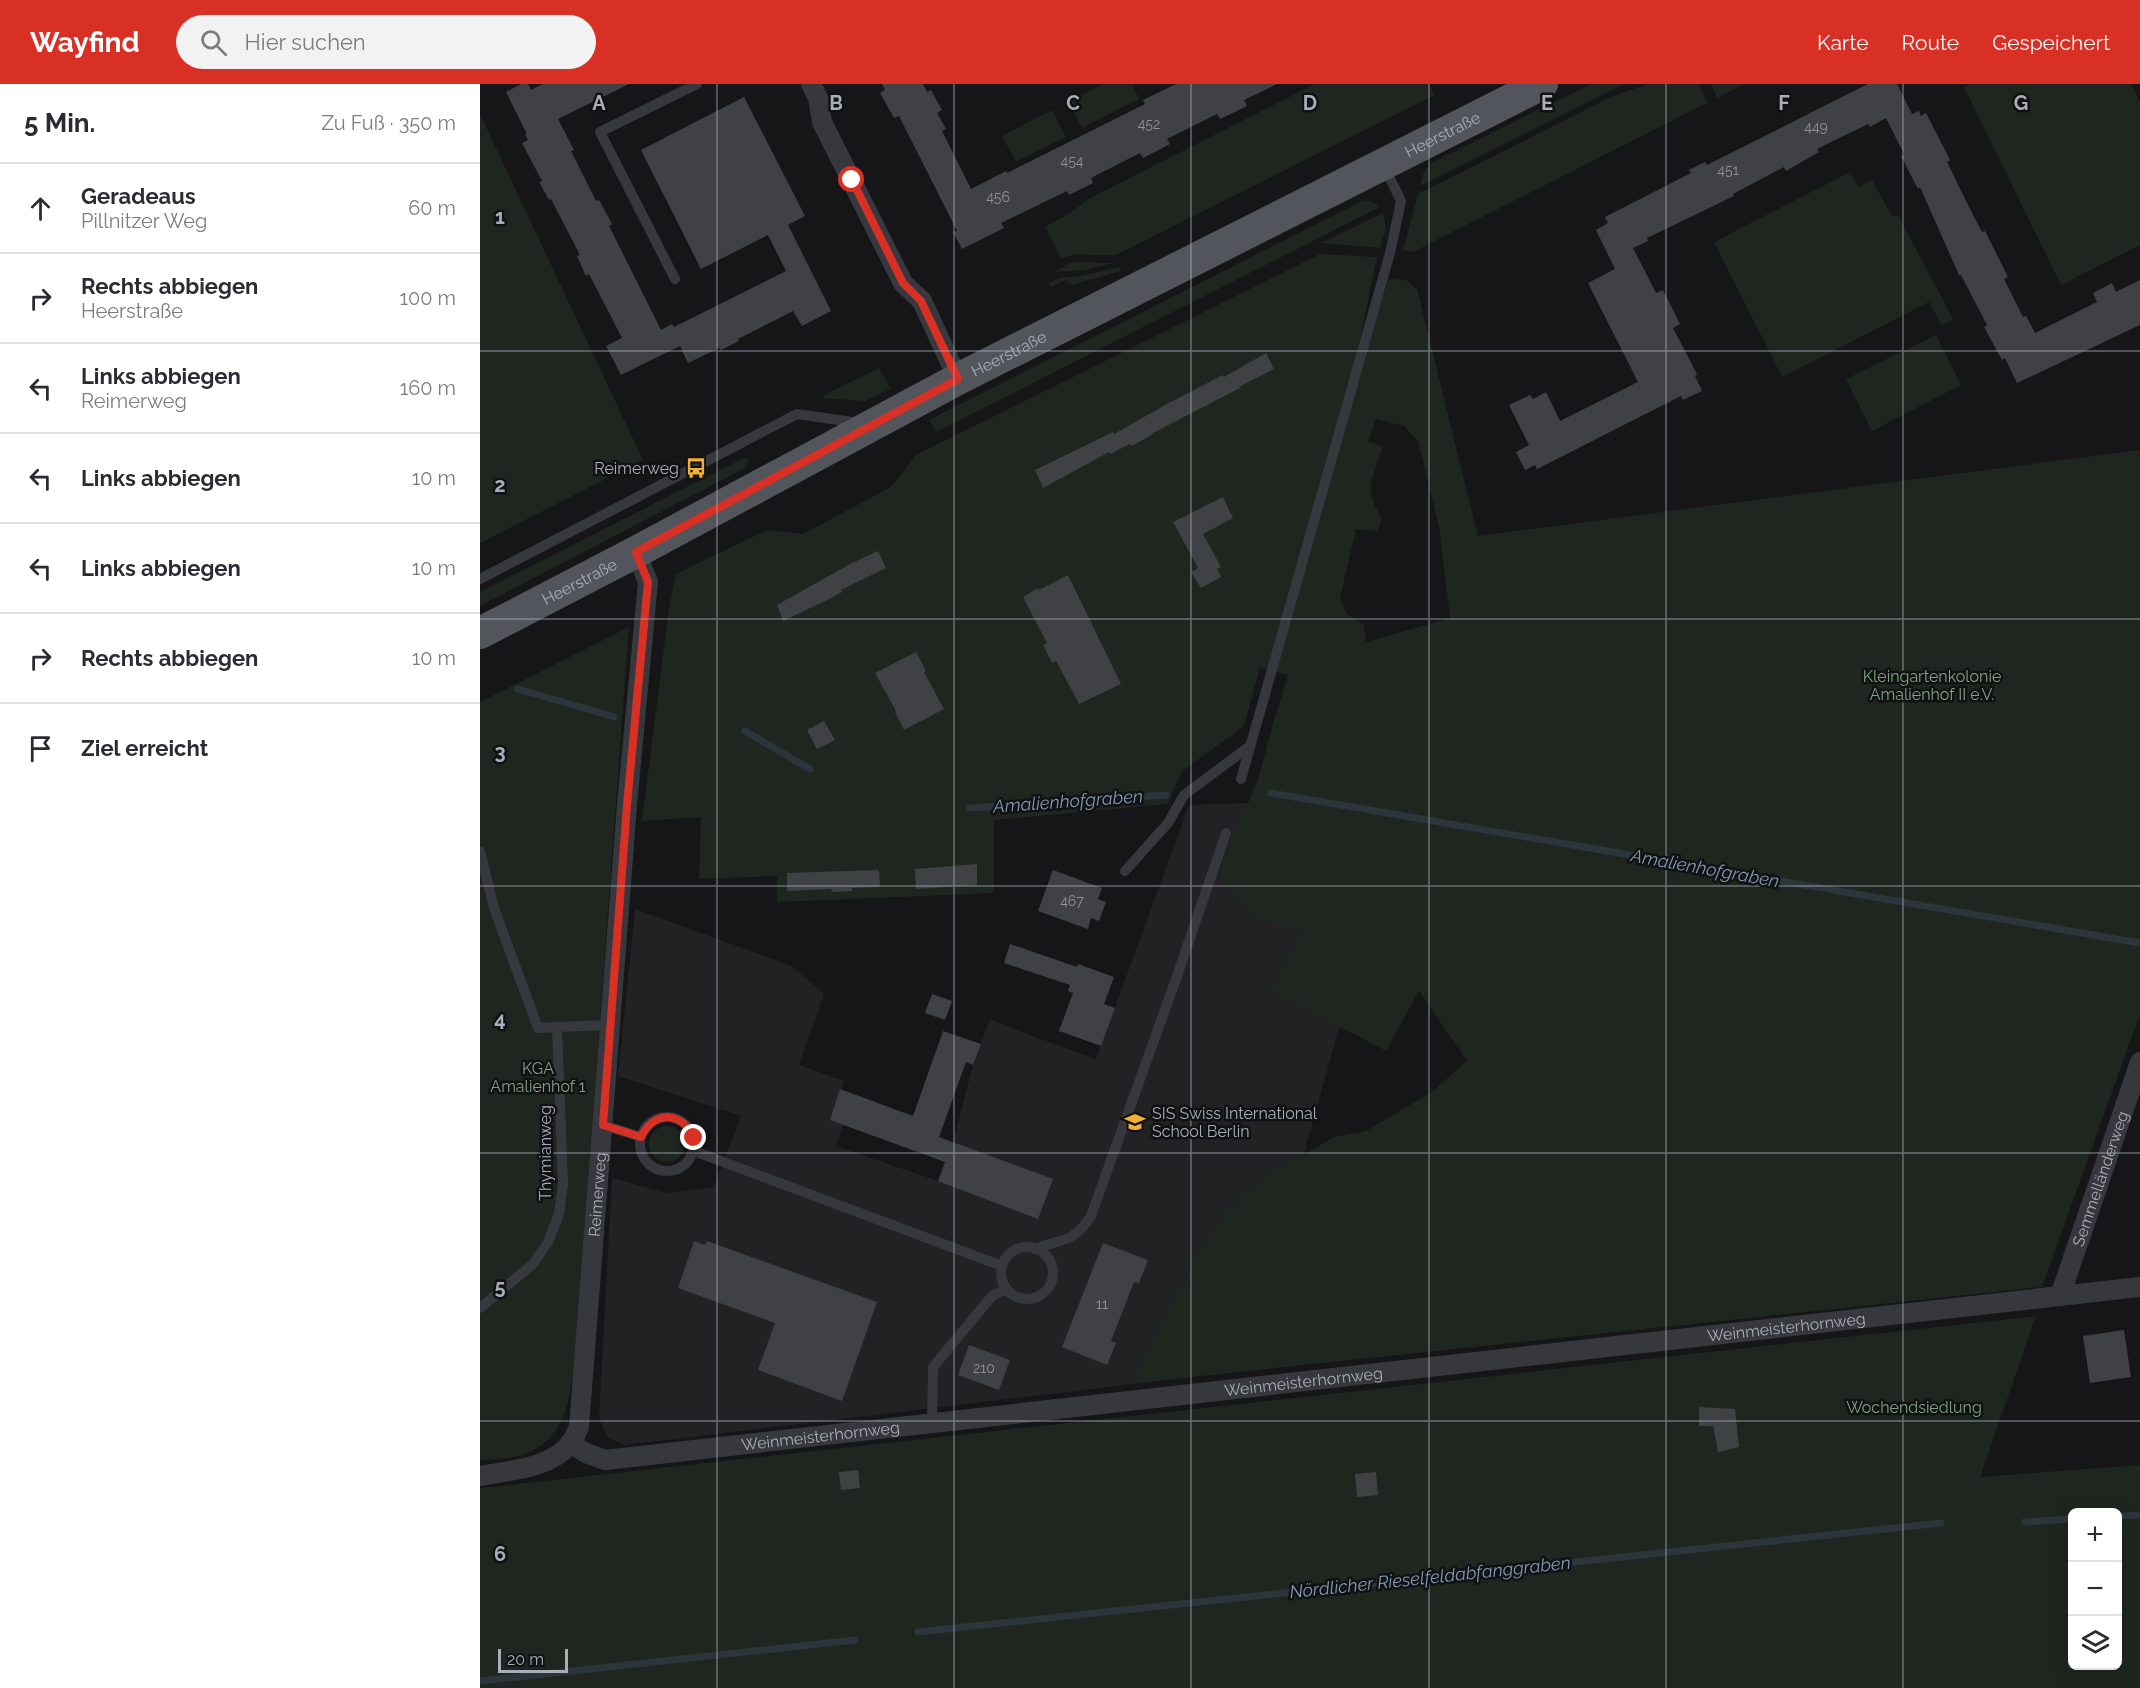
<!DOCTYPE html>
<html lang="de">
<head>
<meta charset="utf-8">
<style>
	:root { --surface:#fff; --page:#f2f2f3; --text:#2b2b33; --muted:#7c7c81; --line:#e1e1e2; --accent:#d93025 }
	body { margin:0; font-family:Raleway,sans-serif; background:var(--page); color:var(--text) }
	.controls { position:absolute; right:18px; bottom:18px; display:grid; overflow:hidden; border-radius:9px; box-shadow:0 6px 24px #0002 }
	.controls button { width:54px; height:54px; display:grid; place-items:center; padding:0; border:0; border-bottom:2px solid var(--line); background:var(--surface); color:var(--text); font:30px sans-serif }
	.scale { position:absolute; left:18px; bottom:15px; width:70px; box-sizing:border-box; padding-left:6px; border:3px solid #a8adb8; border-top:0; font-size:16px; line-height:21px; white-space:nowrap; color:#a8adb8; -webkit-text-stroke:4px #111113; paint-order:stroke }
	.stop { position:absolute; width:18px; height:18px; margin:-14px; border:4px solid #d93025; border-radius:50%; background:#fff }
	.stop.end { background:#d93025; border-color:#fff; box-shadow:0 2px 6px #0008 }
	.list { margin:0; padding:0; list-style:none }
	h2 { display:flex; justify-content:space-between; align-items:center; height:78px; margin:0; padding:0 24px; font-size:26px }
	h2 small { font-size:20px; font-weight:400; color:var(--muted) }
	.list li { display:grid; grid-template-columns:39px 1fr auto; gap:18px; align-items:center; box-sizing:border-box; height:90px; padding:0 24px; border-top:2px solid var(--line) }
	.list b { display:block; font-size:22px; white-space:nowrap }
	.list p { margin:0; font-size:20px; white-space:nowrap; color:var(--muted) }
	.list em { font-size:20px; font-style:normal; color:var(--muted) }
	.icon { flex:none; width:33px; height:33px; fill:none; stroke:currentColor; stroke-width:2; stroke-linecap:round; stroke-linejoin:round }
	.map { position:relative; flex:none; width:1660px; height:1604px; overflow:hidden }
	header { display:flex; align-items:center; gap:36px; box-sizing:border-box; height:84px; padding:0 30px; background:var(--accent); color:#fff }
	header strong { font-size:28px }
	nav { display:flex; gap:33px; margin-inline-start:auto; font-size:21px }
	.search { width:420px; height:54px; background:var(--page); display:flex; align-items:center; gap:15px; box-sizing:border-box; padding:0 21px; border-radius:33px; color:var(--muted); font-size:22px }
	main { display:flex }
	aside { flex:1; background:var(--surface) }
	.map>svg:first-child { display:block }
</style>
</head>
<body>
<header>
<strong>Wayfind</strong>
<div class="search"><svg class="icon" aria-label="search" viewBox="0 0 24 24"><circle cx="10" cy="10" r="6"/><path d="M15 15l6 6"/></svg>Hier suchen</div>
<nav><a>Karte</a><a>Route</a><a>Gespeichert</a></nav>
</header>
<main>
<aside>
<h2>5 Min.<small>Zu Fuß · 350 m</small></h2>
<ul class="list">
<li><svg class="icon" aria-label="ahead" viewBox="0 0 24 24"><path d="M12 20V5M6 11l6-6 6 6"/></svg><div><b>Geradeaus</b><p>Pillnitzer Weg</p></div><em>60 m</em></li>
<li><svg class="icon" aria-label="right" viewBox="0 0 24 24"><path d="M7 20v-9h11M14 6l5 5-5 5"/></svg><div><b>Rechts abbiegen</b><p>Heerstraße</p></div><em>100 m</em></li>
<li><svg class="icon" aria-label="left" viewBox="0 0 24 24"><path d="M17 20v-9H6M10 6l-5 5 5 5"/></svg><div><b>Links abbiegen</b><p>Reimerweg</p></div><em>160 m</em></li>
<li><svg class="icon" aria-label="left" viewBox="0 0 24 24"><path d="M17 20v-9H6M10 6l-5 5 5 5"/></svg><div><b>Links abbiegen</b></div><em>10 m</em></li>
<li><svg class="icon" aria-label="left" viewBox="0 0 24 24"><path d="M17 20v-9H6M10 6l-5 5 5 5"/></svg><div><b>Links abbiegen</b></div><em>10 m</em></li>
<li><svg class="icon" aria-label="right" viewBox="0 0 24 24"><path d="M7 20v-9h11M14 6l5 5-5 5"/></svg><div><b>Rechts abbiegen</b></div><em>10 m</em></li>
<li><svg class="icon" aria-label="arrive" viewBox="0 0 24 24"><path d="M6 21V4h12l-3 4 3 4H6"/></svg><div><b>Ziel erreicht</b></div></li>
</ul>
</aside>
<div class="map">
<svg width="1660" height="1604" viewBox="0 0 1660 1604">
	<rect width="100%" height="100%" fill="#161618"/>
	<path fill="#222225" d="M768,719L917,740L762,1287L144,1361L127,1353L119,1334L132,1094L186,1109L234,1103L261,1032L138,992L155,825L312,882L344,910L319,981L364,997L350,1036L363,1041L356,1062L458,1097L473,1058L493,981L510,935L550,951L616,975L709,721Z"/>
	<path fill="#1e261f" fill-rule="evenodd" d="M623,0H652L659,15L602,44L588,18Z
		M835,0H949L955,11L640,169C620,176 600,165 581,175L565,142L586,132L610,114Z
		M1111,0H1148L1136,4L940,102L943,90L951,79Z
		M1168,0H1219L1227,19L933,168L923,166L938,110L1133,12Z
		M1231,0H1265L1237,14Z
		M1491,0H1651L1660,18V161L1581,201L1484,3Z
		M572,26L586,53L536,78L522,52Z
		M0,30L163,376L0,459Z
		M1370,88L1378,103L1392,96L1412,132L1418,131L1473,235L1462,241L1449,218L1302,293L1234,158Z
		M884,116L893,118L900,123L456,348L449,336Z
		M903,129L906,144L900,164L841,159Z
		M840,170L897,173L867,318L909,195L926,196L937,205L998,452L1660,366V930L1562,1203L654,1299L718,1171L750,1124L782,1095L854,1053L886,1047L952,1008L987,977L939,907L906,967L792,907L824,846L778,835L740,795L759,740L778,696L792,643L808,591L780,584L764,642L701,688L688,720L514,736V809L297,818V792L219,795L221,733L162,737L189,524L196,490L287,446L323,450L411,403L436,371ZM896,335L924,342L938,357L959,442L970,534L886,558L884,541L867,530L860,514L876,445L898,447L902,434C882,405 893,394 903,362L888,358Z
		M593,178L633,179L605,186L574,188Z
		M639,183L641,187L591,201L586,196L571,203L569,199L580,194L601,192Z
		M1456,251L1481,301L1392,347L1366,295Z
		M399,284L411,305L384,317L342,314L350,308Z
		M264,374H266L269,378L265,384L0,522V508Z
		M149,543L96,1260C91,1303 92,1354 42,1371C30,1375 13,1375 0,1376V618Z
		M169 1060a18 18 0 1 1 36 0a18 18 0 1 1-36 0Z
		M1556,1232L1500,1393L1660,1381V1604H0V1404ZM1592,1428H1638V1582H1592Z"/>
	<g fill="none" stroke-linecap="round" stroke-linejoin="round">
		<path stroke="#2c353c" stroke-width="7" d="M38,605L134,633
			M265,647L330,685
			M791,709L1660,859
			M490,724L686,711
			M1638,1432L1660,1431
			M1545,1438L1592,1435
			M438,1548L1461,1439
			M0,1597L375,1556"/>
	</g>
	<path fill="#404145" d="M41,0H48L51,6L63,0H149L78,35L94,66L91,67L116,117L119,116L132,140L129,142L181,246L192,240L194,243L306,187L288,151L221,185L161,66L264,13L325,132L308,141L351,227L322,242L313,227L258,255L259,257L241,266L239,264L208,279L200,262L141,291L126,262L142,254L109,190L106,192L97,172L100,171L71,115L69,116L59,98L62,97L42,59L48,56L45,50H47L26,8Z
		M402,0H443L447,8L451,6L462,26L457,29L466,45L462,47L491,105L526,87L527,89L665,20L663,16L696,0H797L764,16L767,22L740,35L737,30L687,55L690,60L663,74L660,69L611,94L613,99L589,111L587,107L521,139L524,144L482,165L473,148L477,147L419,32L414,34L400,9L405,6Z
		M1388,0H1417L1432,30L1439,27L1441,32L1446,29L1470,76L1467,78L1488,121L1502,148L1505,147L1528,193L1524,195L1543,233L1546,232L1555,249L1617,218L1613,209L1632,199L1636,208L1660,196V241L1537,299L1525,274L1522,276L1504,243L1507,241L1481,191H1479L1440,103L1438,105L1421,72L1424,70L1406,34L1390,43L1388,40L1337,65L1339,68L1306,87L1304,83L1253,110L1254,112L1167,154L1168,157L1153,164L1176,209L1183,206L1200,240L1193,244L1217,290L1215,292L1222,307L1203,316L1201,312L1057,385L1055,381L1045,386L1036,368L1049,361L1029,321L1050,311L1053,315L1066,308L1080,337L1158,298L1108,199L1135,185L1116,146L1128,139L1125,133L1211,89L1209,86L1225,78L1227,81Z
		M786,269L794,285L759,303L760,304L673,349V350L652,362L650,360L630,370L629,368L563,404L555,386L633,348L634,350L687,320L743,291L744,293Z
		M743,413L753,434L723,450L741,483L737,485L741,493L721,504L711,488L718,484L693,438Z
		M398,467L406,484L361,506L362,508L345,517L303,537L297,521L370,480Z
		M588,491L641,600L599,620L576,577L572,579L563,561L567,559L543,513L558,504L559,506Z
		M436,568L446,587L444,588L464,625L424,646L415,628L416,627L395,589Z
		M344,637L355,656L337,665L327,646Z
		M497,780V801L436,805L435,785Z
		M399,786L400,803L372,804V807L352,808L351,805L307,807V789Z
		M573,786L622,804L618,815L626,818L619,837L611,834L608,845L558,827Z
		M530,860L597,883L598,880L634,893L624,920L635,924L621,962L579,947L593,909L588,907L590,901L524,879Z
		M452,910L472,917L465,936L445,929Z
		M463,947L501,960L493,981L486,978L459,1053L573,1095L558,1135L458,1097L465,1078L350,1036L360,1005L433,1032Z
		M214,1157L225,1161L227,1157L397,1218L362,1317L278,1286L295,1239L198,1204Z
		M623,1159L668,1176L659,1199L654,1198L631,1257L636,1259L627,1281L582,1263Z
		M1644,1246L1651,1293L1610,1299L1603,1252Z
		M489,1261L530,1276L519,1306L478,1291Z
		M1219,1323L1255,1325L1259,1363L1238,1368L1233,1342H1219Z
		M378,1386L380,1404L361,1406L359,1388Z
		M896,1388L898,1411L877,1413L875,1390Z"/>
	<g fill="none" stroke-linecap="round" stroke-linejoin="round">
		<path stroke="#37383d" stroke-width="10" d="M195,195L120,48L217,0
			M0,495L317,330L379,339
			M761,695L910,169L921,117L904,82
			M0,767L14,824L58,944L77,943L83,1100L79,1130L68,1158L53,1180L0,1224
			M645,787L688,739L704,711L770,662
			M77,943L130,941
			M160 1060a27 27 0 1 1 54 0a27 27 0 1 1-54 0Z
			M123,1041L161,1053
			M214,1067L522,1182
			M521 1189a26 26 0 1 1 52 0a26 26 0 1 1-52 0Z
			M555,1165C582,1154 593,1160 611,1132L696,895L746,749
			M452,1339L453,1283L512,1212L526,1205"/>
		<g stroke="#37383d" stroke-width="20">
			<path d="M331,0L338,14L342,38L423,199L442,217L478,295"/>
			<path id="s1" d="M1580,1212L1660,978"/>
			<path id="s2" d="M90,1359L106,1369L125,1376L1660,1203"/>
			<path id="s3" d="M0,1392C30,1386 69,1385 90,1360C94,1355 96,1349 99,1343L147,721L168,498L156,468"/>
		</g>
		<path stroke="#53555c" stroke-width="32" id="s4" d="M0,549L156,468L478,295L1062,0"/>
	</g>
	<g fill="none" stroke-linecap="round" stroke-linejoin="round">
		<path stroke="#d93025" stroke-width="8" d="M214,1054C202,1027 174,1026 161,1053L123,1041L147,721L168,498L156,468L478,295L441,217L423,199L372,96"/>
	</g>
	<path fill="none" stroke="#a8adb8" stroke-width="1.5" stroke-opacity="0.55" d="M237,0V1604M474,0V1604M711,0V1604M949,0V1604M1186,0V1604M1423,0V1604M0,267H1660M0,535H1660M0,802H1660M0,1069H1660M0,1337H1660"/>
	<defs>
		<g id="bus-bare" transform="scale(1.62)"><path d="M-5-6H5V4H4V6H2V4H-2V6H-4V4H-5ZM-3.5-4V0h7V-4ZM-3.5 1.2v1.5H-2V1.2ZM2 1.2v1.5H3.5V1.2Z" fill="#f2b134" stroke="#111113" stroke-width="2.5" paint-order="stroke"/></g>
		<g id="school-bare" transform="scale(1.62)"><path d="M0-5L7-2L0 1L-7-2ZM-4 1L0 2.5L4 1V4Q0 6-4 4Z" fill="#f2b134" stroke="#111113" stroke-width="2.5" paint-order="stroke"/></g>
	</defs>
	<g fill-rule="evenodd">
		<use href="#bus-bare" x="216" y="384"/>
		<use href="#school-bare" x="655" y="1038"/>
	</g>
	<g text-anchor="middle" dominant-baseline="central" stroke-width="5" stroke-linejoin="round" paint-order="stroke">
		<g font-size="14" fill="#8e929b">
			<text x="669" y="40">452</text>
			<text x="1336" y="43">449</text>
			<text x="592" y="77">454</text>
			<text x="1248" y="86">451</text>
			<text x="518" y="113">456</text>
			<text x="592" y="817">467</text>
			<text x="622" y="1220">11</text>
			<text x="504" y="1284">210</text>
		</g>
		<g font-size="16" fill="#a8adb8" stroke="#111113">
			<text stroke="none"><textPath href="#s4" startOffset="1084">Heerstraße</textPath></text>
			<text stroke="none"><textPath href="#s4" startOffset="598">Heerstraße</textPath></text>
			<text stroke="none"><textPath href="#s4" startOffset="112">Heerstraße</textPath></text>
			<text transform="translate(65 1069) rotate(-90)">Thymianweg</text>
			<text stroke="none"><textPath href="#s1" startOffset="124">Semmelländerweg</textPath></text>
			<text stroke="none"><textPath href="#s3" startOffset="350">Reimerweg</textPath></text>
			<text stroke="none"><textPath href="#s2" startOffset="1228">Weinmeisterhornweg</textPath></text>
			<text stroke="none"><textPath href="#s2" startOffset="742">Weinmeisterhornweg</textPath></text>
			<text stroke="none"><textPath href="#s2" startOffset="256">Weinmeisterhornweg</textPath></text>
		</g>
		<g font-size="16" fill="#a8adb8" stroke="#111113" text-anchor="end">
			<text x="199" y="384">Reimerweg</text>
			<text x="672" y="1029" text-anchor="start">SIS Swiss International<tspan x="672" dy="18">School Berlin</tspan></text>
		</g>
		<g font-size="16" fill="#7fa381" stroke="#111113">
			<text x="1452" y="592">Kleingartenkolonie<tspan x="1452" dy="18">Amalienhof II e.V.</tspan></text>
			<text x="58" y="984">KGA<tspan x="58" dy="18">Amalienhof 1</tspan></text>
			<text x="1434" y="1323">Wochendsiedlung</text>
		</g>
		<g font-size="18" font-style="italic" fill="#7f9bb3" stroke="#111113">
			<text transform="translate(588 717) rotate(-4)">Amalienhofgraben</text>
			<text transform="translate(1225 784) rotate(10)">Amalienhofgraben</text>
			<text transform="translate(950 1493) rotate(-6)">Nördlicher Rieselfeldabfanggraben</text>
		</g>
	</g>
	<g font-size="20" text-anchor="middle" font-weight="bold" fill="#a8adb8" stroke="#111113" stroke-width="5" stroke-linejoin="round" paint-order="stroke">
		<text x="119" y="26">A</text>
		<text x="356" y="26">B</text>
		<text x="593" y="26">C</text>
		<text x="830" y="26">D</text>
		<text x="1067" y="26">E</text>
		<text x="1304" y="26">F</text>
		<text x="1541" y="26">G</text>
		<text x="20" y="140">1</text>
		<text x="20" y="408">2</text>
		<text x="20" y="675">3</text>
		<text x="20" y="942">4</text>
		<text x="20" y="1210">5</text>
		<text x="20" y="1477">6</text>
	</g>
</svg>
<div class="controls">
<button>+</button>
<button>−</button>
<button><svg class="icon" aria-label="layers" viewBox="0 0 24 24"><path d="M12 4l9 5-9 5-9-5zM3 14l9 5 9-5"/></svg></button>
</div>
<div class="scale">20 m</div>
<div class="stop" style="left:372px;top:96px"></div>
<div class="stop end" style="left:214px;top:1054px"></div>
</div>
</main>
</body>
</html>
